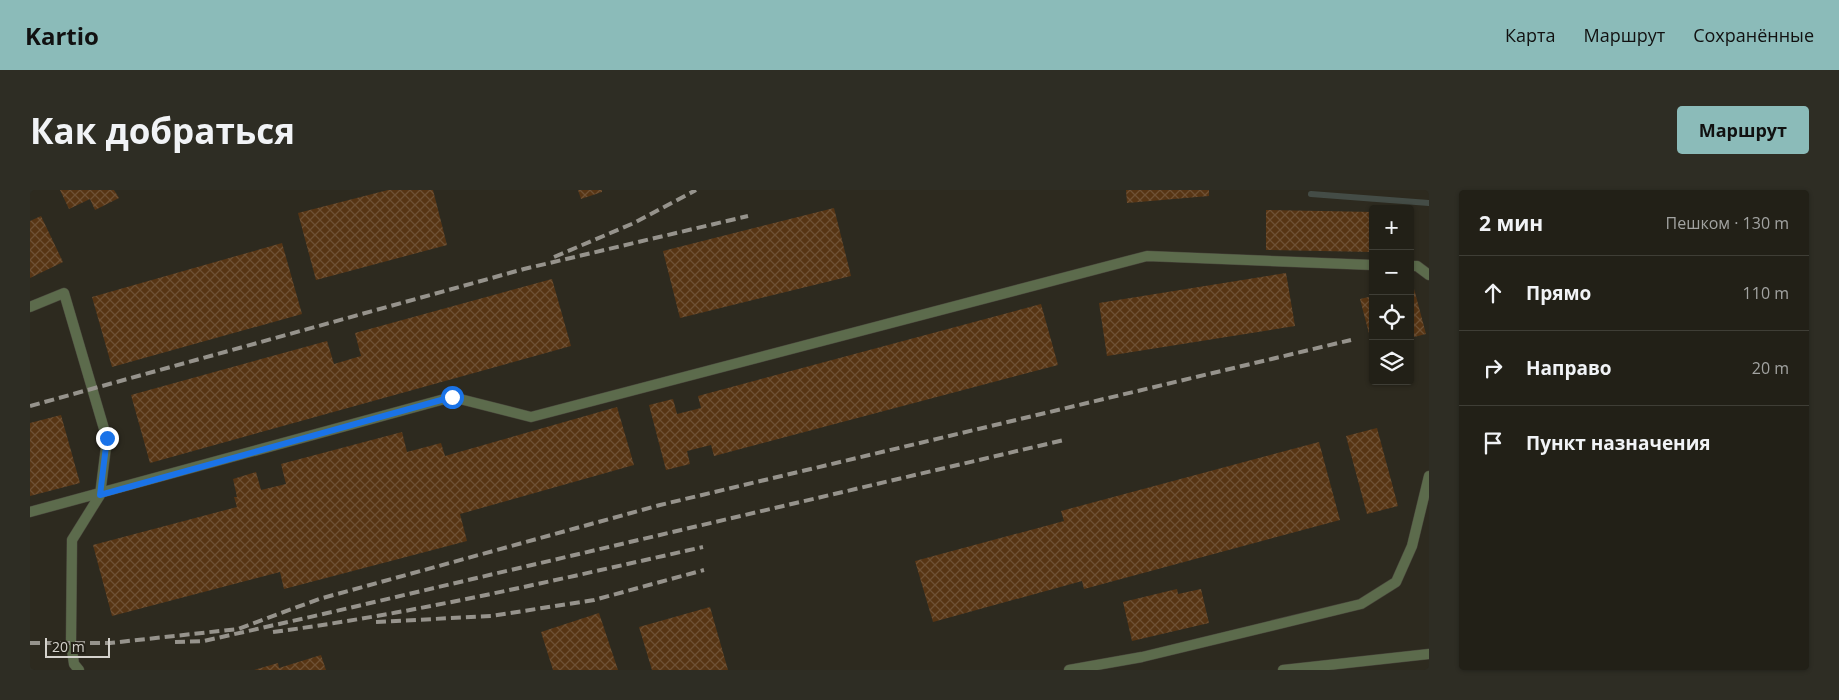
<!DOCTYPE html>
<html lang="ru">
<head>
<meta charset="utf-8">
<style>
	:root { --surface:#222017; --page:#2e2d24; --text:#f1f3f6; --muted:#a2a3a1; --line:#3f3e36; --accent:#8bbbb9 }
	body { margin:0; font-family:"Open Sans",sans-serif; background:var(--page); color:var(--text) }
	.controls { position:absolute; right:15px; top:15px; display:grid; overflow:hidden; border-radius:5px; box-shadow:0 1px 4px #0004 }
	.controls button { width:45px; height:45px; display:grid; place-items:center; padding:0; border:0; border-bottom:1px solid var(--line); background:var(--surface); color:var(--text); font:25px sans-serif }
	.scale { position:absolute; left:15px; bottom:12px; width:65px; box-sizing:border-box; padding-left:5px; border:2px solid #d4d2cc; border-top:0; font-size:14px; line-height:18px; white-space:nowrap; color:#d4d2cc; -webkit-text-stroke:4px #232016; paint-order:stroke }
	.stop { position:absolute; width:15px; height:15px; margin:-11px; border:4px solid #1a73e8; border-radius:50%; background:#fff }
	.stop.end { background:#1a73e8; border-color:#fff; box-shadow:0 1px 5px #0008 }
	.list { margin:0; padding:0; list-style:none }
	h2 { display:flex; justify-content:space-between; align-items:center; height:65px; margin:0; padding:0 20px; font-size:21px }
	h2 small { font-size:16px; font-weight:400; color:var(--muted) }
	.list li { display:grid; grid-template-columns:32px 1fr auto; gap:15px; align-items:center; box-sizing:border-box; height:75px; padding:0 20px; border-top:1px solid var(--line) }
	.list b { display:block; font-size:19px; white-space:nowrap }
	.list em { font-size:16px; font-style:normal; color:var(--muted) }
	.icon { flex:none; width:28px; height:28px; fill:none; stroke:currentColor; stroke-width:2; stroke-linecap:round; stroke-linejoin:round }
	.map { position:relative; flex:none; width:1399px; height:480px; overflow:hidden; border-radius:5px }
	header { display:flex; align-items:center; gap:30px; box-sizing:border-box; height:70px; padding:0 25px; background:var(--accent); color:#111 }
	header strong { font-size:24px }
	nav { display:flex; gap:28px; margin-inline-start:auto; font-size:18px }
	.intro { display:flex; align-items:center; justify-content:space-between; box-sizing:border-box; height:120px; padding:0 30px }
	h1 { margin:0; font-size:35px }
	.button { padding:12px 22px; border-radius:5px; background:var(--accent); color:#111; font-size:18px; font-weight:700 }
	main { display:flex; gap:30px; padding:0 30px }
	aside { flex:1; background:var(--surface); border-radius:5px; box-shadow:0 1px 4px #0004 }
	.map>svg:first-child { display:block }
</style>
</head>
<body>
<header>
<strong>Kartio</strong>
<nav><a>Карта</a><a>Маршрут</a><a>Сохранённые</a></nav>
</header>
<div class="intro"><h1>Как добраться</h1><a class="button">Маршрут</a></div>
<main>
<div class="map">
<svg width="1399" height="480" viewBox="0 0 1399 480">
	<defs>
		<pattern id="building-cross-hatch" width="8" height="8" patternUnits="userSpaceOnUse" patternTransform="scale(1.25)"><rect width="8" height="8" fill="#573514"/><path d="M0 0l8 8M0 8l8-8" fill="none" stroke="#6e5135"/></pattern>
	</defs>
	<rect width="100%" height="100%" fill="#2d2a1f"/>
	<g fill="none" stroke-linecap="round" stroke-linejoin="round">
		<path stroke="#444c46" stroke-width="6" d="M1281,4L1399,13"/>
	</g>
	<path fill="url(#building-cross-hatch)" d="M30,0H84L89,8L65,20L60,9L39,19Z
		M358,0H403L417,55L286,90L268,23Z
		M548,0H572V2L551,9Z
		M1096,0H1179V6L1097,13Z
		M804,18L821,86L650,128L633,61Z
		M1236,20L1343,22V62L1236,60Z
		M11,26L33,72L0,88V31Z
		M252,53L272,124L82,177L62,107Z
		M1256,83L1265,136L1077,166L1069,113Z
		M522,89L541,156L120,273L101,205L297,151L304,174L331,166L325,143Z
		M1383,95L1396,144L1380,148V96Z
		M1343,106V155H1342L1330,109Z
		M1011,114L1028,175L684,266L681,255L657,261L660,274L636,280L619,215L643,209L647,224L671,218L668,206Z
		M587,217L604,275L430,324L437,351L254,399L250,382L82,426L63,355L207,317L204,307H207L203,289L226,282L231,300L256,294L251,274L372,242L377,262L411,253L415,266Z
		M31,225L50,293L0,306V233Z
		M1347,238L1368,316L1337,324L1316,246Z
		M1289,252L1310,330L1054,399L1052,391L903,432L885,371L1034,331L1031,321Z
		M1147,399L1148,404L1171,399L1179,433L1102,451L1093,412Z
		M680,417L698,480H622L609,437Z
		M569,423L588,480H523L511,442Z
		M291,465L296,480H224L248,473L249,478Z"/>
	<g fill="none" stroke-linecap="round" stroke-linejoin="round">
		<g stroke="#48453b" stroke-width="11">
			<path id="lane" d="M1380,76H1387L1399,85
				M0,117L34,103L77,249L70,305L42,350L41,453L44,474L49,480
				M0,322L422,207L501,227L1117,66L1343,75
				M1039,480L1112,467L1331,414L1366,392L1382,356L1399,286
				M1253,480L1399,464"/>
		</g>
		<use href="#lane" stroke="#5c6b4c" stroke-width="10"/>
		<path stroke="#96938c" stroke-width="4" stroke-dasharray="10 5" stroke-linecap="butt" d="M524,67L604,33L666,0
			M0,216L494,79L718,26
			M346,432L461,426L564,410L674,380
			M243,442C388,423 530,389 673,357
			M145,452L174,451L302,422L1034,250
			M0,453H80L208,439L289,409L630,315L1321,150"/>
	</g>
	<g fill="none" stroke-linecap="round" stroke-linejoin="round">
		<path stroke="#1a73e8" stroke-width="6" d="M77,248L70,305L422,207"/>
	</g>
</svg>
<div class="controls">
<button>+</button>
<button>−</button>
<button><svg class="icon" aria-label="locate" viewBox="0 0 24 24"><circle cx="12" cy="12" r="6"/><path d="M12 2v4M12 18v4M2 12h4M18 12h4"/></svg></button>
<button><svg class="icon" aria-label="layers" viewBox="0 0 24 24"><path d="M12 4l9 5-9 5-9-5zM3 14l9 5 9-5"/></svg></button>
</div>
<div class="scale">20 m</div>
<div class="stop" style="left:422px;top:207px"></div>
<div class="stop end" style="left:77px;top:248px"></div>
</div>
<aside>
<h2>2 мин<small>Пешком · 130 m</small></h2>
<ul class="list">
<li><svg class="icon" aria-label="ahead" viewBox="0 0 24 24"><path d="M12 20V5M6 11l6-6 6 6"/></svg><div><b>Прямо</b></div><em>110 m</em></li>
<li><svg class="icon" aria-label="right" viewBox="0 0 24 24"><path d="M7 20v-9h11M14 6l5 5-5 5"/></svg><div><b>Направо</b></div><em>20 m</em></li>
<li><svg class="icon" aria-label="arrive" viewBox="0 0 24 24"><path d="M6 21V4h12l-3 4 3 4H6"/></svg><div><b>Пункт назначения</b></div></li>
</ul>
</aside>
</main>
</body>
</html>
